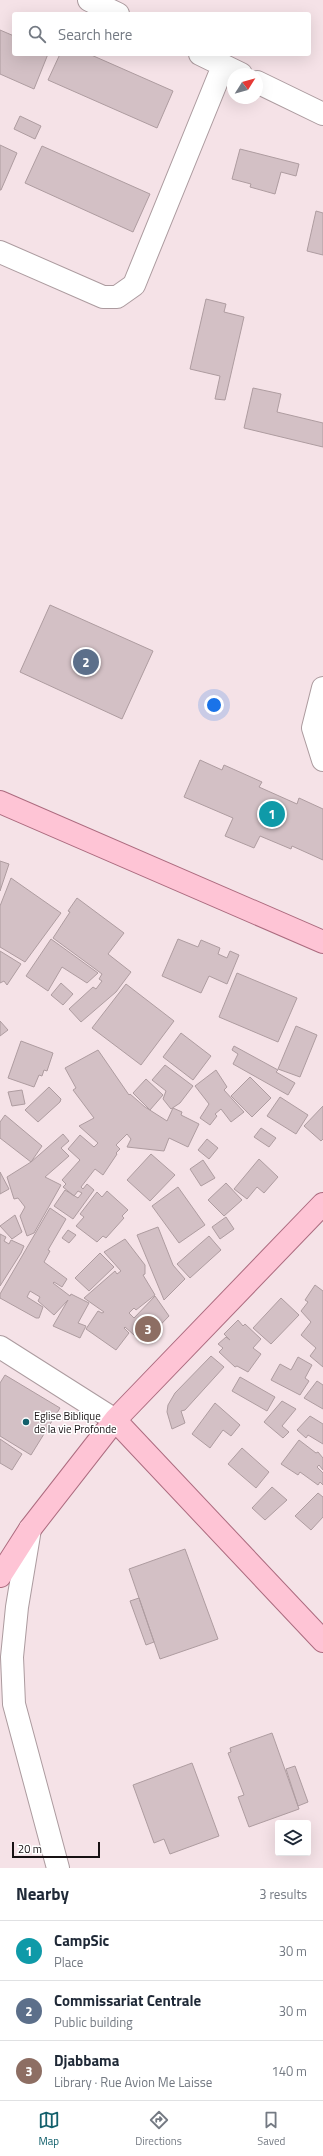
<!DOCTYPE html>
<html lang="en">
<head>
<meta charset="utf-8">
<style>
	:root { --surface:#fff; --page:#f2f2f3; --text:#1f2937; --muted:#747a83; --line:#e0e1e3; --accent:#13606c }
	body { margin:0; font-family:"Titillium Web",sans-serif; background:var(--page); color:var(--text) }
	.controls { position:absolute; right:12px; bottom:12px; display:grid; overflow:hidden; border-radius:4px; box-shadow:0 4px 16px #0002 }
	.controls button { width:36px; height:36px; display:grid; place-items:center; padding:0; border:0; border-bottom:1px solid var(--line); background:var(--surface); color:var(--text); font:20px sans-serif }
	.compass { position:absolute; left:227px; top:68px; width:36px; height:36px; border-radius:50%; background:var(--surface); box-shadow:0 4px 16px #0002; rotate:53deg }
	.scale { position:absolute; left:12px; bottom:10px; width:88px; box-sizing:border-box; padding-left:4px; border:2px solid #171113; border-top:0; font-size:11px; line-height:14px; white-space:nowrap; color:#171113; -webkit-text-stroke:3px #fff; paint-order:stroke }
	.you { position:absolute; left:214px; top:705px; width:14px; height:14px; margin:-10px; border:3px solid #fff; border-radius:50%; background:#1a73e8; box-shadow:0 0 0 6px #1a73e833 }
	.badge { display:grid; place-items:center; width:26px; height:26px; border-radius:50%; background:var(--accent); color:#fff; font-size:13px; font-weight:700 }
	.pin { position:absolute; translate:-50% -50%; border:2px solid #fff; box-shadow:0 1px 4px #0006 }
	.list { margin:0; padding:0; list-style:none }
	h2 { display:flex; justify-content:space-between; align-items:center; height:52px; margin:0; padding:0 16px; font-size:17px }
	h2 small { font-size:13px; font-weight:400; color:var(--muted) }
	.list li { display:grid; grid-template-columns:26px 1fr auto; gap:12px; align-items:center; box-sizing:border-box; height:60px; padding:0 16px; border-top:1px solid var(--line) }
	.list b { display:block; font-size:15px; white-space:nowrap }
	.list p { margin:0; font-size:13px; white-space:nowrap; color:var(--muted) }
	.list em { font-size:13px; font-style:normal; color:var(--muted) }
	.icon { flex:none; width:22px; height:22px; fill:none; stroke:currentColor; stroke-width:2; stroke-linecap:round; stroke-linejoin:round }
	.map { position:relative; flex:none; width:323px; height:1868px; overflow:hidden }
	.search { position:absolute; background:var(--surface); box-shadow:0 4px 16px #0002; left:12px; right:12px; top:12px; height:44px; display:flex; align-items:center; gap:10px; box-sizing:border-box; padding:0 14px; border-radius:4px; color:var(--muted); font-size:15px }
	.sheet { height:232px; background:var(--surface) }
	nav { display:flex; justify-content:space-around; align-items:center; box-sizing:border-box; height:56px; border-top:1px solid var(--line); background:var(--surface); font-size:11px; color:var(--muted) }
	nav a { display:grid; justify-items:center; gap:2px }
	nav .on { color:var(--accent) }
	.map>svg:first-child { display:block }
</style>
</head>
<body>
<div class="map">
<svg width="323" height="1868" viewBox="0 0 323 1868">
	<rect width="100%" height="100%" fill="#f5e2e7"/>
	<path fill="#d3c0c5" stroke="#ae9ca0" d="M0,30L14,36V54H48L34,89L0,74Z
		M60,54H89L173,91L157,128L48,80Z
		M20,116L41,126L35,139L14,129Z
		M0,145L17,153L1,190H0Z
		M42,146L150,194L133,232L25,183Z
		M240,149L299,164L296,176L281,172L275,194L250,187L251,184L232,179Z
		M316,211L323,213V255L307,251Z
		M206,299L226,304L224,312L244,317L225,400L215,399L220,376L190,369Z
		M253,388L281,394L277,412L323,423V447L244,428Z
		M50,605L153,651L122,719L20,672Z
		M200,760L222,770L224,765L262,782L259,787L297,804L299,798L323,809V860L292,846L291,849L260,836L254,848L225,836L233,818L184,797Z
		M0,861L9,864L0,891Z
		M11,878L61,913L25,962L0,947V906Z
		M77,898L124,933L108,954L131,972L116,992L81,1022L69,1009L93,987L96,989L102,981L99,979L102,974L53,938L70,912L68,911Z
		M51,939L98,973L87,983L62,967L48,991L26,976Z
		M178,939L198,947L201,940L220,948L218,954L227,958L230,951L239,955L227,984L209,976L201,993L162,976Z
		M0,951L21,964L7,985L4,981L0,983Z
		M237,973L297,998L278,1042L219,1017Z
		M61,983L73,994L63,1005L51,995Z
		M126,984L174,1021L141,1065L92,1028Z
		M0,1021L8,1030L0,1036Z
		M296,1026L317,1035L300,1077L278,1069Z
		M181,1033L211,1056L193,1080L163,1057Z
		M21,1041L53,1053L47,1071L44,1070L42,1076L39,1075L34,1087L8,1078Z
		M234,1046L278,1070L276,1072L295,1083L288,1095L233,1064L238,1054L232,1050Z
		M98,1050L129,1095L130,1094L145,1107L167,1121L173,1108L182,1112L181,1115L199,1124L188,1147L169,1138L164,1151L127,1147L131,1139L127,1134L116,1145L120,1149L116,1153L117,1154L103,1175L95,1169L81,1187L83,1189L87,1184L94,1190L73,1219L54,1206L65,1190L78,1198L82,1193L78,1191L74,1196L63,1187L66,1184L62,1180L80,1160L68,1149L80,1135L94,1147L98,1143L79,1126L94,1118L73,1090L76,1088L65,1068Z
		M165,1065L193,1086L180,1103L171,1109L163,1099L166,1091L152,1080Z
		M216,1070L227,1087L224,1090L244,1112L231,1122L221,1109L215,1114L217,1116L210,1125L200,1118L209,1104L195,1086Z
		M250,1077L271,1098L252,1117L231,1096Z
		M146,1079L163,1095L150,1110L133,1093Z
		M49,1087L61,1099L60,1102L38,1122L25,1110Z
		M22,1090L25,1104L12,1106L8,1092Z
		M280,1097L308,1115L296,1134L267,1116Z
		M323,1106V1139L321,1141L304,1126Z
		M5,1115L42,1146L31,1162L0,1138V1122Z
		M261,1128L276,1138L269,1147L254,1137Z
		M63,1134L69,1141L61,1148L69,1156L45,1177L61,1185L34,1233L27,1236L20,1216L25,1207L18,1198L14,1199L7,1177L31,1162Z
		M207,1139L218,1148L209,1159L198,1150Z
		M151,1154L175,1175L150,1201L127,1180Z
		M259,1159L278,1177L264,1193L257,1187L247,1199L234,1189Z
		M203,1160L215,1178L201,1186L190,1169Z
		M0,1172L9,1189L0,1194Z
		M226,1183L242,1200L224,1216L208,1200Z
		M178,1187L205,1225L179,1243L152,1206Z
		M107,1191L128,1210L122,1216L124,1218L106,1238L103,1236L97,1242L76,1226L84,1217L80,1214L97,1192L102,1197Z
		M50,1208L66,1219L48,1250L50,1251L44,1262L67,1279L62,1287L54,1282L53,1283L70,1296L71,1294L89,1303L78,1323L86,1326L80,1338L53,1326L68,1300L54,1315L38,1301L40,1297L30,1291L27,1297L43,1307L39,1318H36L0,1298V1294Z
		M15,1215L22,1232L12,1239L0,1226Z
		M226,1217L234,1229L220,1239L212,1227Z
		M158,1227L173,1265L185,1279L164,1300L137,1235Z
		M68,1230L76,1235L69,1243L62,1238Z
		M0,1234L6,1237L4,1241L9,1244L11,1240L24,1246L21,1253L0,1286Z
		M209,1236L221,1250L190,1278L177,1264Z
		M125,1239L145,1265V1274L143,1275L155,1295L136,1310L134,1308L129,1313L134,1318L155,1296L169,1316L143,1343L125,1327L124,1328L129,1333L116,1350L86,1329L98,1311L102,1313L104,1312L84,1298L115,1271L117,1274L121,1271L104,1252Z
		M100,1253L114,1267L89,1291L75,1278Z
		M315,1285L323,1291V1367L310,1356L316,1348L301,1335L311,1322L301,1311L308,1302L305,1300Z
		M281,1298L299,1315L271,1344L253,1328Z
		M238,1320L243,1326L245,1324L261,1339L253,1348L261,1354L248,1372L237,1366L235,1367L219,1352L223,1348L218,1344L226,1337L230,1340L224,1334Z
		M211,1356L224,1367L185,1410L181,1411L185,1423L172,1429L167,1412L168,1405L175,1393Z
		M298,1357L312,1365L305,1378L309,1381L300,1395L271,1380L280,1364L291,1370Z
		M5,1375L60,1408L31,1455L0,1436V1383Z
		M240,1377L275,1397L267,1411L232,1391Z
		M317,1381L323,1385V1409L304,1398Z
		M282,1401L296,1409L282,1426L289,1432L283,1438L264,1422Z
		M215,1403L240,1425L231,1436L223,1430L210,1448L192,1434Z
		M310,1416L323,1424V1444L308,1435L306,1438L297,1430Z
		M0,1439L22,1454L12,1470L0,1463Z
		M299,1440L316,1453L318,1452L323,1458V1470L319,1465L317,1467L323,1473V1485L320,1482L318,1485L300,1472L298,1475L281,1464Z
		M242,1448L269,1472L256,1488L228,1464Z
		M272,1487L287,1500L265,1520L252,1508Z
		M318,1493L323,1497V1517L311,1530L295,1516Z
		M185,1549L218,1639L160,1659L129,1569Z
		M139,1598L154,1642L146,1645L130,1601Z
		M272,1733L299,1809L249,1827L238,1797L244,1795L228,1753L231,1752L230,1748Z
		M192,1763L219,1836L170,1854L164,1839L154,1843L133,1785Z
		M295,1766L308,1802L298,1806L286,1769Z"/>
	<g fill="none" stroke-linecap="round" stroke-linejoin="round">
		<g stroke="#ac9b9f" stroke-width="24">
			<path id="minor" d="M89,0L118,14
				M200,54L241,74
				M257,82L323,114
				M0,252L103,297H117L134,285L223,66
				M323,688L313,728L323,760
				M0,1347L115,1420
				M30,1529L17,1607L12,1657L14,1704L58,1868"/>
		</g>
		<g stroke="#ac6b7f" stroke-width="24">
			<path id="major" d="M0,802L323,942
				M115,1420L323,1641
				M0,1576L30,1529L115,1420L323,1204"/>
		</g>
		<use href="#minor" stroke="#fff" stroke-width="22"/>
		<use href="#major" stroke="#fec4d5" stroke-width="22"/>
	</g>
	<circle fill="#13606c" stroke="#fff" stroke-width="1.5" cx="26" cy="1422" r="4"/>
	<g text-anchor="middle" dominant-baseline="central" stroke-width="3" stroke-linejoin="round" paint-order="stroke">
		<g font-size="11" fill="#171113" stroke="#fff" text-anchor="start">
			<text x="34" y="1416">Eglise Biblique<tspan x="34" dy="13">de la vie Profonde</tspan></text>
		</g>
	</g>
</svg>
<div class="controls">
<button><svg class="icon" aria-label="layers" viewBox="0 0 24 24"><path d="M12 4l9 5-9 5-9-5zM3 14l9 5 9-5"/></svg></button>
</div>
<svg class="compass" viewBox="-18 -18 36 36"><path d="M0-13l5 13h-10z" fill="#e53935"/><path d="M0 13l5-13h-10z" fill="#747a83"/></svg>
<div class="scale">20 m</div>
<div class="you"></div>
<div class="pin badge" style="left:272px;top:814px;background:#0f9aa8">1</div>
<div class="pin badge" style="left:86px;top:662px;background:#5c6f8a">2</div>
<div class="pin badge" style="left:148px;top:1329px;background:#8d6e63">3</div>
<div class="search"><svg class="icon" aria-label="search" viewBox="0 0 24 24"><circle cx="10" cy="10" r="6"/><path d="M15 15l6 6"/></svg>Search here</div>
</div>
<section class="sheet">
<h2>Nearby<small>3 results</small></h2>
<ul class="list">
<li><span class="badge" style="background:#0f9aa8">1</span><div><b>CampSic</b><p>Place</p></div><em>30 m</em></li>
<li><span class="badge" style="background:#5c6f8a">2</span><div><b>Commissariat Centrale</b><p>Public building</p></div><em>30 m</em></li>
<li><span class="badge" style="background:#8d6e63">3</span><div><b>Djabbama</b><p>Library · Rue Avion Me Laisse</p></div><em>140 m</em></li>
</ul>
</section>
<nav>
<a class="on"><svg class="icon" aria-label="map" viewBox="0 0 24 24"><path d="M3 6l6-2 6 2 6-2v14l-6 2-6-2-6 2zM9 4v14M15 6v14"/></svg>Map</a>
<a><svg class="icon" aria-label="directions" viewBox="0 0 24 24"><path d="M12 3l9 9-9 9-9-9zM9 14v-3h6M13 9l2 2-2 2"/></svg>Directions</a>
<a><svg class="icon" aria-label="saved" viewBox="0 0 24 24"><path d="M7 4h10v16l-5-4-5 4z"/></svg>Saved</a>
</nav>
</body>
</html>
